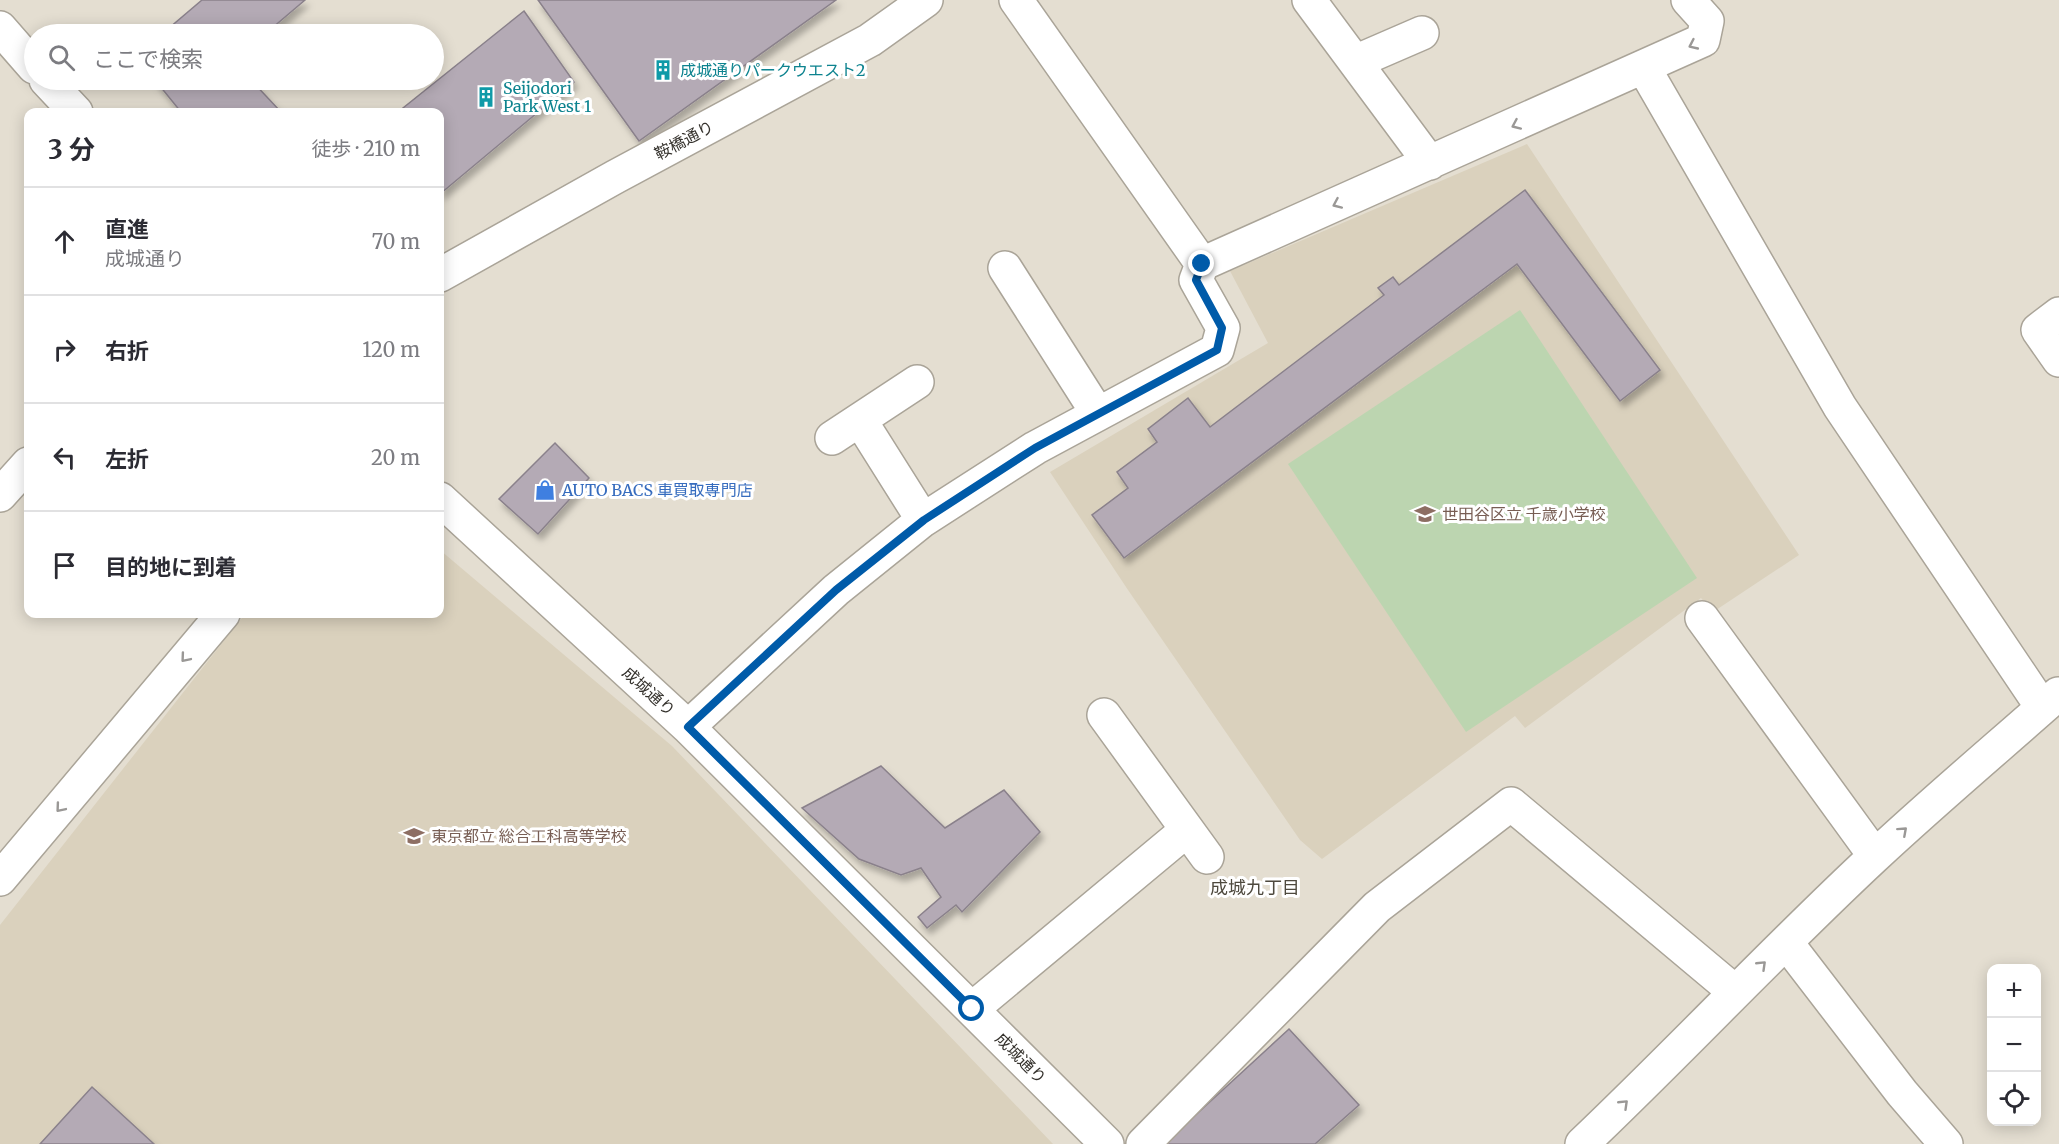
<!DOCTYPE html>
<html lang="ja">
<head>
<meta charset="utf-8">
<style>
	:root { --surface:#fff; --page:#f2f2f3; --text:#2b2b33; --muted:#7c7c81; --line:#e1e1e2 }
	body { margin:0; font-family:Merriweather,"Noto Sans JP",serif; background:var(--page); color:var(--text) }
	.controls { position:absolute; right:18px; bottom:18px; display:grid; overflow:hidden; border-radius:12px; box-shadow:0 3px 15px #0003 }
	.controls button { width:54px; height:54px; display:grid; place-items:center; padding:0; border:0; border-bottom:2px solid var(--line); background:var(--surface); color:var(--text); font:30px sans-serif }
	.stop { position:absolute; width:18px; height:18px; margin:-14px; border:4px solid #005ba9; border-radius:50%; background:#fff }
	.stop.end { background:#005ba9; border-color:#fff; box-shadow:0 2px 6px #0008 }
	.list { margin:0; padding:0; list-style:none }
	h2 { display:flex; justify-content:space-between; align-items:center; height:78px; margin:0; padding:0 24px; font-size:26px }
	h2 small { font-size:20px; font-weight:400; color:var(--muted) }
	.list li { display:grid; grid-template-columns:39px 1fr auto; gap:18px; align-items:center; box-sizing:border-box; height:108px; padding:0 24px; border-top:2px solid var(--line) }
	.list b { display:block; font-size:22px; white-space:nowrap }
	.list p { margin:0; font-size:20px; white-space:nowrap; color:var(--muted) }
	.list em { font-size:20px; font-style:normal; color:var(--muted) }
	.icon { flex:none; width:33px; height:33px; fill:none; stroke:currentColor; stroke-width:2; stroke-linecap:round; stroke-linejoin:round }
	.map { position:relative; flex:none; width:2059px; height:1144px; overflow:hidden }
	.search { position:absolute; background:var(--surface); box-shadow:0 3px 15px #0003; left:24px; top:24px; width:420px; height:66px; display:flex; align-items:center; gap:15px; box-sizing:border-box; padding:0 21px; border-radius:33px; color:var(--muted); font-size:22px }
	.panel { position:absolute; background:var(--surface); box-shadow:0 3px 15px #0003; left:24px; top:108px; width:420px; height:510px; border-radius:12px }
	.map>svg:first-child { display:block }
</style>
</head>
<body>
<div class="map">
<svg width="2059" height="1144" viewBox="0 0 2059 1144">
	<defs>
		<filter id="shadow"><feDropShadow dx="3.5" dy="6" stdDeviation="3" flood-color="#0004"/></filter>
	</defs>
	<rect width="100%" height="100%" fill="#e4ded1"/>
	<path fill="#dad1bd" d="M1527,144L1799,555L1713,612L1701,598L1525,728L1515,716L1322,859L1300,840L1128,590L1050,472L1268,343L1230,271Z
		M440,550L672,746L1053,1144H0V925L245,614H440Z"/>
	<path fill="#bcd5b0" d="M1520,310L1697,578L1466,732L1288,464Z"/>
	<path fill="#b4aab5" stroke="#8a818b" stroke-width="1.5" filter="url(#shadow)" d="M202,0H305L265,34H162Z
		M538,0H836L639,141Z
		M524,11L574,82L440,194V112H398Z
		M155,80H251L281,112H181Z
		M1525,190L1660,370L1620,401L1517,264L1124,558L1092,515L1128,488L1117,472L1157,442L1148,429L1188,398L1210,427L1384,295L1378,288L1393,277L1399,285Z
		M555,443L589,478L538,534L499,499Z
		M881,766L945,828L1004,790L1040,832L962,912L956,905L927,928L918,917L941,897L921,868L901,875L859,859L802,808Z
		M1289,1029L1359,1105L1315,1144H1164Z
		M92,1087L154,1144H40Z"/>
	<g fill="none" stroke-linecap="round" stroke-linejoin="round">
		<g stroke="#aaa498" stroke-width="36">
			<path id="minor" d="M1016,0L1202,264
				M1309,0L1430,163
				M0,28L34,67
				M1355,62L1422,33
				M1644,68L1840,407L2042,707
				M46,80L76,112
				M1005,268L1098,414
				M440,275L615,177L870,40L926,0
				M2059,314L2038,330L2059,360
				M860,420L923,520
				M832,438L917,382
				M0,495L28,464
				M440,499L688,727L1107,1144
				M1702,618L1875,856
				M1104,715L1207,857
				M688,727L836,590L923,520L1035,448L1217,350L1223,328L1196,280L1202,264L1703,40L1707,21L1688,0
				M0,879L223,614
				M1786,942L1902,1093L1946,1144
				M972,1009L1187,830
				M1143,1144L1377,907L1511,804L1734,991
				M1582,1144C1681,1050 1774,950 1874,857C1934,801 1997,748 2058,694"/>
		</g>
		<use href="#minor" stroke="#fff" stroke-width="33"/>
	</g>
	<defs><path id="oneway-chevron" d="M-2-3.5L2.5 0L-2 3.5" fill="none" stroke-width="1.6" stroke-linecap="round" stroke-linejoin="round" transform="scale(1.5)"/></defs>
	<g stroke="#9a9896">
		<use href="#oneway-chevron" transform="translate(1693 45) rotate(155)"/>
		<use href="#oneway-chevron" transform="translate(1516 125) rotate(156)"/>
		<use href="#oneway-chevron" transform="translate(1337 204) rotate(156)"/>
		<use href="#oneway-chevron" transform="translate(185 658) rotate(130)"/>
		<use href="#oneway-chevron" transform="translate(60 808) rotate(130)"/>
		<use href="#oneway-chevron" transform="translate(1903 831) rotate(-42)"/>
		<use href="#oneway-chevron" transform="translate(1762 965) rotate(-44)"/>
		<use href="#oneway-chevron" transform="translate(1624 1104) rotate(-44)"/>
	</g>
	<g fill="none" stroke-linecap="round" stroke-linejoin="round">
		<path stroke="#005ba9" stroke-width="8" d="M972,1009L688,727L836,590L924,520L1035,448L1217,350L1222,328L1196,280L1202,264"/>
	</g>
	<defs>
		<g id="building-bare" transform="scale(1.62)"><path d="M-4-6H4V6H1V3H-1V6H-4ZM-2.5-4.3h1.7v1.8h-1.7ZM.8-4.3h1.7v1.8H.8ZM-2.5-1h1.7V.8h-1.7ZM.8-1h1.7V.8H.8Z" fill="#0f9aa8" stroke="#fff" stroke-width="2.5" paint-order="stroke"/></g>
		<g id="shop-bare" transform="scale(1.62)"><path d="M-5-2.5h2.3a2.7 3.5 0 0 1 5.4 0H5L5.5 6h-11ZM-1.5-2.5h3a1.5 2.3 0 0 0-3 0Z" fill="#3f7fe0" stroke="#fff" stroke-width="2.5" paint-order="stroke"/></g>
		<g id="school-bare" transform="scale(1.62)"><path d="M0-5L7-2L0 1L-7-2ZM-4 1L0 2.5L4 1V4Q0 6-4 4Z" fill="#8d6e63" stroke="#fff" stroke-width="2.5" paint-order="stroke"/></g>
	</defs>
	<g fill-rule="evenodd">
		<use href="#building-bare" x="663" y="70"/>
		<use href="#building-bare" x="486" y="97"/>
		<use href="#shop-bare" x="545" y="490"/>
		<use href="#school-bare" x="1425" y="514"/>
		<use href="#school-bare" x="414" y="836"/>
	</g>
	<g text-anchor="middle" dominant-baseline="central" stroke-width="6" stroke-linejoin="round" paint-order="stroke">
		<g font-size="16" fill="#0d838f" stroke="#fff" text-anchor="start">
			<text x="680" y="70">成城通りパークウエスト2</text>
			<text x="503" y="88">Seijodori<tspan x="503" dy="18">Park West 1</tspan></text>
		</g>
		<g font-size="16" fill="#35322d" stroke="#fff">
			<text transform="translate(684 140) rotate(-28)">鞍橋通り</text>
			<text transform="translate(649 691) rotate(42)">成城通り</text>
			<text transform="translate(1021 1058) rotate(45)">成城通り</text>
		</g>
		<g font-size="16" fill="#366cbe" stroke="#fff" text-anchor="start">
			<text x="562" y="490">AUTO BACS 車買取専門店</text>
		</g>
		<g font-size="16" fill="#785e54" stroke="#fff" text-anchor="start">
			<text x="1442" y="514">世田谷区立 千歳小学校</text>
			<text x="431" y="836">東京都立 総合工科高等学校</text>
		</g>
		<g font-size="18" fill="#4e493e" stroke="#fff">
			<text x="1255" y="887">成城九丁目</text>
		</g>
	</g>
</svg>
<div class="controls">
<button>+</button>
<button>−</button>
<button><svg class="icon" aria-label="locate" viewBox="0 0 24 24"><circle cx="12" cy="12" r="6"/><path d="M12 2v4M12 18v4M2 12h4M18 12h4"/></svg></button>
</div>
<div class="stop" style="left:972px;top:1009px"></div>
<div class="stop end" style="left:1202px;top:264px"></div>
<div class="search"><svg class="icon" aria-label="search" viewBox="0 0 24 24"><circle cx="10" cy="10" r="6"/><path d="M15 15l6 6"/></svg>ここで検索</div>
<section class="panel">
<h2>3 分<small>徒歩 · 210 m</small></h2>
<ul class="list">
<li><svg class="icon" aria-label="ahead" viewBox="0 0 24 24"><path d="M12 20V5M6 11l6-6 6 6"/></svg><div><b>直進</b><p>成城通り</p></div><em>70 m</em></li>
<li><svg class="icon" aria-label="right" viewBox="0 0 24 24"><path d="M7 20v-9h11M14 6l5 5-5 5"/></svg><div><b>右折</b></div><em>120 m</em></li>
<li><svg class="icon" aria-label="left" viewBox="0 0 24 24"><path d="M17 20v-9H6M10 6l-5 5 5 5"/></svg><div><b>左折</b></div><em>20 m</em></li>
<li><svg class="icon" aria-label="arrive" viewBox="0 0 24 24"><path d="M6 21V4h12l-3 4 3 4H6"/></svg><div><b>目的地に到着</b></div></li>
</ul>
</section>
</div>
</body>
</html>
